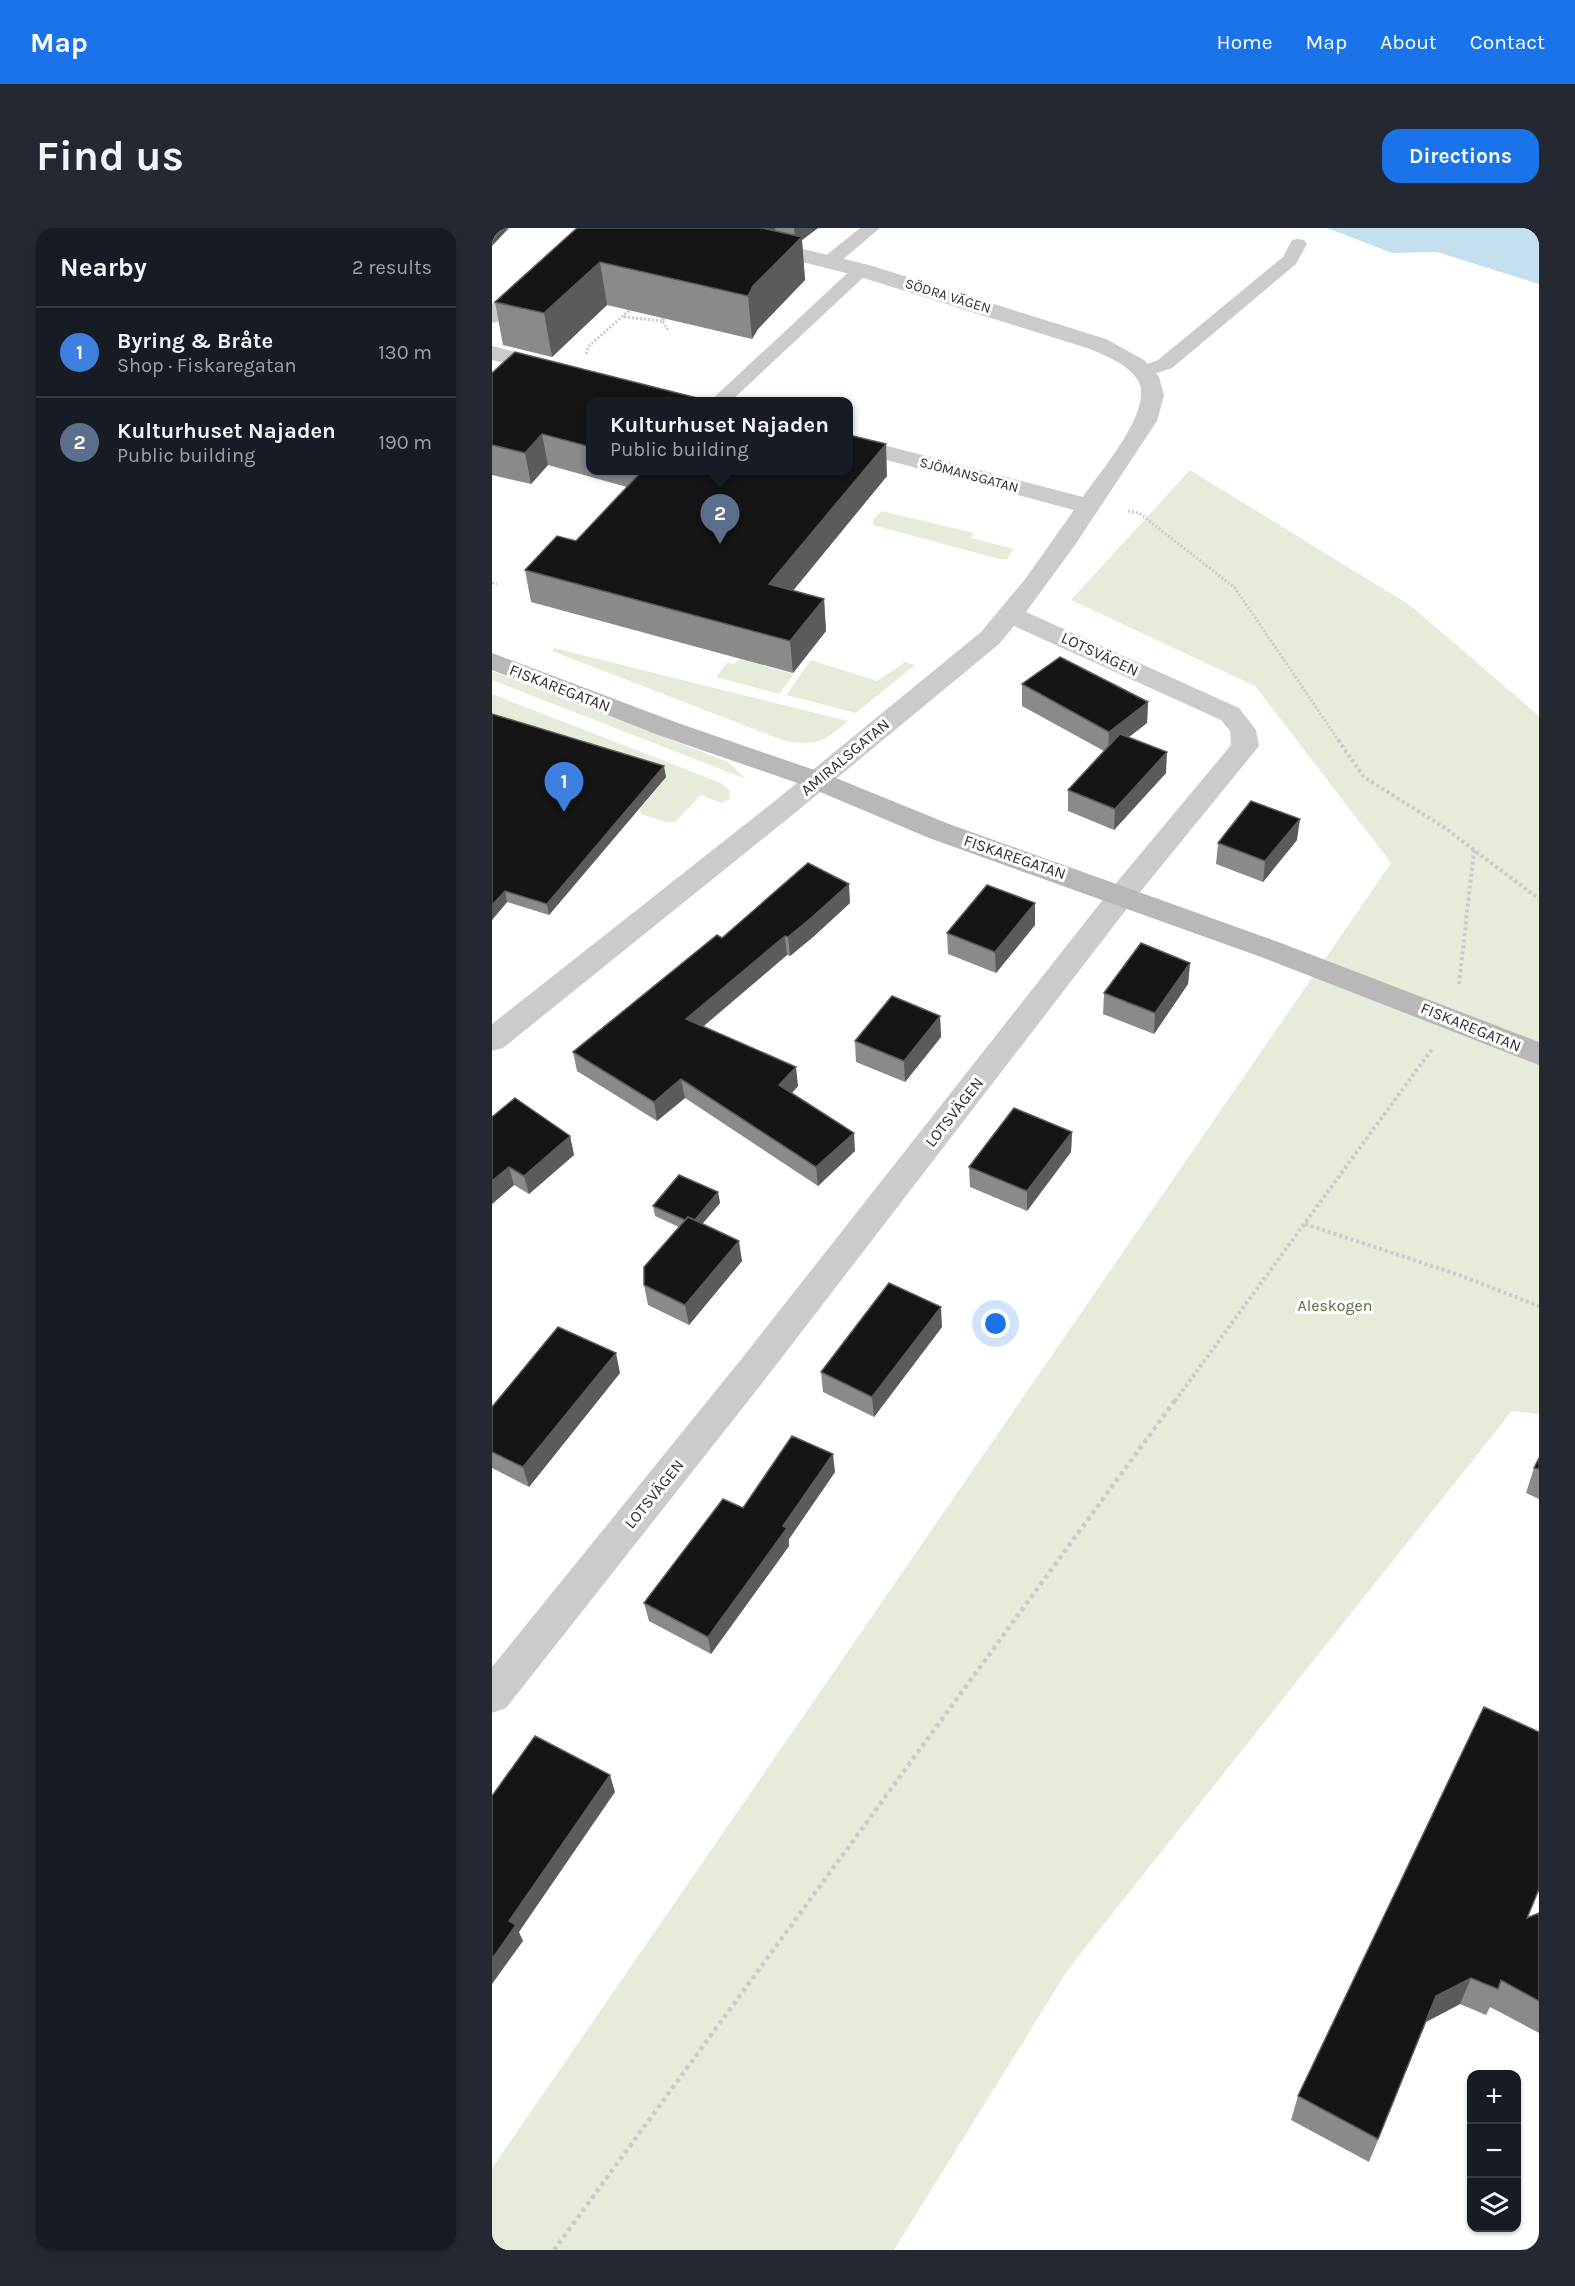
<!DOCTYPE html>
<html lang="en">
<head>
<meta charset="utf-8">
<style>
	:root { --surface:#171b24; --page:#242831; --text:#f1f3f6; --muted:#9ea1a6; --line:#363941; --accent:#1a73e8 }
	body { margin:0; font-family:Karla,sans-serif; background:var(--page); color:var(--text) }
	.controls { position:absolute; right:18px; bottom:18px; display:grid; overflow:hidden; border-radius:12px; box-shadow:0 2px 4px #0004 }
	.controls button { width:54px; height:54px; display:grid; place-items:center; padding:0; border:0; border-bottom:2px solid var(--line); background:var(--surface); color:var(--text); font:30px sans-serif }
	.you { position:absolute; left:504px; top:1096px; width:21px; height:21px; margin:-15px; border:4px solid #fff; border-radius:50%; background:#1a73e8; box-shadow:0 0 0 9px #1a73e833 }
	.badge { display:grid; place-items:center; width:39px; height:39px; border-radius:50%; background:var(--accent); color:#fff; font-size:20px; font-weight:700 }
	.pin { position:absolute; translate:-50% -50px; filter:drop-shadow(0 2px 3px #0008) }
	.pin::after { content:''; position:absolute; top:32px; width:21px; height:18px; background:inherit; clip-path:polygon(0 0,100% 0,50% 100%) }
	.popup { position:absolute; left:94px; top:169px; width:267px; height:78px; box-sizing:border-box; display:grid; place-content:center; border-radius:12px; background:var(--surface); filter:drop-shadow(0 2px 4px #0005); font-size:20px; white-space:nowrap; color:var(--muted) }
	.popup b { font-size:22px; color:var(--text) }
	.popup::after { content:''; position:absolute; left:50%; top:100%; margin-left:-12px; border:12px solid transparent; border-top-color:var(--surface) }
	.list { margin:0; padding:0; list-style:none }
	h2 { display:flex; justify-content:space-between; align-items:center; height:78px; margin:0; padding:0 24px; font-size:26px }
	h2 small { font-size:20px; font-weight:400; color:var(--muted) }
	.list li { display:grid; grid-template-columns:39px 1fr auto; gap:18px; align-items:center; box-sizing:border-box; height:90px; padding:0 24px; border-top:2px solid var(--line) }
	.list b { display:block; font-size:22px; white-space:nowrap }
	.list p { margin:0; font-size:20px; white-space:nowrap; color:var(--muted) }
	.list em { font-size:20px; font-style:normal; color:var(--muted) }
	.icon { flex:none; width:33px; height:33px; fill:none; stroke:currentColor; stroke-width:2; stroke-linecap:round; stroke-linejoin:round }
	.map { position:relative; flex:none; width:1047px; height:2022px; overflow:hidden; border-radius:18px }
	header { display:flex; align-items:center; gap:36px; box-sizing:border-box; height:84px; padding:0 30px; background:var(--accent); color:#fff }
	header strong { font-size:28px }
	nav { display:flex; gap:33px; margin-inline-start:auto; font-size:21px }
	.intro { display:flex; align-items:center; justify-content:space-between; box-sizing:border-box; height:144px; padding:0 36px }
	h1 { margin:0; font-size:42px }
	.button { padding:15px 27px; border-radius:18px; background:var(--accent); color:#fff; font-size:21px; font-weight:700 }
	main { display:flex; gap:36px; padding:0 36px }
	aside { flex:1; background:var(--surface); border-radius:18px; box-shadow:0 2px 4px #0004 }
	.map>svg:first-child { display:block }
</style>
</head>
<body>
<header>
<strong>Map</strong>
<nav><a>Home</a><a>Map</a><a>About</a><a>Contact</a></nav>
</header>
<div class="intro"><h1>Find us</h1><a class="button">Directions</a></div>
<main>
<aside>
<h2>Nearby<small>2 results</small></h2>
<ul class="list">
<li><span class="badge" style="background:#3f7fe0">1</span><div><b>Byring &amp; Bråte</b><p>Shop · Fiskaregatan</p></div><em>130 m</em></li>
<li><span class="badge" style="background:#5c6f8a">2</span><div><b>Kulturhuset Najaden</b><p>Public building</p></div><em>190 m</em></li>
</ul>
</aside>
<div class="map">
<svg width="1047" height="2022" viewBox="0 0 1047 2022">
	<rect width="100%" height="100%" fill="#fff"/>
	<path fill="#e5edda" d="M698,242L919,378L1047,488V1186L1020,1183L577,1740L402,2022H0V1940L899,635L763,458L579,372Z
		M390,283L482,305L479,310L522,321L515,331H507L384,298L381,297L382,290Z
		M62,420L356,493C331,514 327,518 293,513L60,423Z
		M247,431L302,446L287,466L224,449L235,435L242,436Z
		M319,432L385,453L413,434L423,437L364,485L294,467Z
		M0,443L236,534L254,551L0,452Z
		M0,466L229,555L238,563L237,572L229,575L209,567L183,594H174L149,586L148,581L174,549L0,496Z"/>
	<path fill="#c4e0ee" d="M835,0H1047V56L945,24L900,25Z"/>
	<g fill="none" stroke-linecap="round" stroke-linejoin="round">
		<path stroke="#cbcbcb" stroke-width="3" stroke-dasharray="2 2" stroke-linecap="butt" d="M175,88L170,93L176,102
			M132,89L170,93
			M94,126L97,118L141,79
			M636,283L647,285L743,360L847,513
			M0,355L5,356"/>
		<path stroke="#cbcbcb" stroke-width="4" stroke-dasharray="3 3" stroke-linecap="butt" d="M846,512L872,549L953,600L1047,671
			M967,756L982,622
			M813,996L967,1047L1047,1078
			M683,1173L940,821"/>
		<path stroke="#cbcbcb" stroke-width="4.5" stroke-dasharray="4 4" stroke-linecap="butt" d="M62,2022L684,1171"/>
		<path fill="#cbcbcb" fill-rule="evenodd" d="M368,0H388L343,38H331L328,34L331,30Z
			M806,11L812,12L815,16L804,36L680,140L651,150L644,148L642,144L644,140L666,132L791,29L800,12Z
			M369,37L375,38L378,42L375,46L238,174H217L363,38Z"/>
		<path fill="#cbcbcb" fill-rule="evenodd" d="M85,0H108L8,93L0,95V76Z
			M187,0H224L377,37L614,111L652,132L667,149L672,167L665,193L583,317L534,384L747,480L764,502L767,518L640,674L271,1154L14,1480L0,1485V1439L247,1134L620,660L739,517L738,503L729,492L522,398L507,416L304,584L11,820L0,823V796L284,572L489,404L534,350L582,282L357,222V208L591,269C607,245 665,179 645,151C635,136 614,128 598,121L362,47L191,4Z
			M0,118L68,135L71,140L68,145L60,147L0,132Z"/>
		<path fill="#b8b8b8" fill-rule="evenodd" d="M0,425L186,495L334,546L457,596L789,715L1047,814V837L769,729L437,610L314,558L166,507L0,442Z"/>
	</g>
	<path fill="#8a8a8a" d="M85,0H326L310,12L313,52L266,101L260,111L115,77L60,129L11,117L3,74Z
		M0,145L99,174V243H357L395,248L301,363L332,371L334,403L301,445L39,374L33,342L84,313L135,259L56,237L39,256L0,247Z
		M530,456L656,474L655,495L637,509L674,545L622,602L576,583V562L612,523L530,478Z
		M0,486L174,549L57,687L15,674L0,692Z
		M805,612L771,654L724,636L726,615Z
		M358,675L321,709L298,728L295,727L211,799L306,858L300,865L363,923L326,958L193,870L165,893L85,843L81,824L230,710Z
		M543,697L504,745L456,726L455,705Z
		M698,735L696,756L662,806L611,786L612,765Z
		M448,788L449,809L413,854L364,834L363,813Z
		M0,889L78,908L82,927L37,966L22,957L0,976Z
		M580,904L579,924L535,983L478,959L477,939Z
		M226,964L228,975L210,995L250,1033L197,1097L156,1077L152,1057L187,999L163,988L161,978Z
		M450,1099L382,1189L331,1164L329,1144Z
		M128,1145L37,1259L0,1240V1179Z
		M1047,1230V1271L1034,1265L1042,1240Z
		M343,1244L297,1311V1318L219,1426L157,1393L152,1375L251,1280Z
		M1047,1685V1805L998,1779L994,1787L968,1776L934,1794L877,1934L799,1892L806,1868L1035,1690Z"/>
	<path fill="#5b5b5b" d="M0,0H17L0,18Z
		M266,0H283L286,30Z
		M302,0H326L310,12L313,52L266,101L260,111L256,68L261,58L304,16Z
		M108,34L115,77L60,129L52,85Z
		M50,206L56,237L39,256L33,225Z
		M394,216L395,248L280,388L277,356Z
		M332,371L334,403L301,445L298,413Z
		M656,474L655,495L616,525L617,504Z
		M675,524L674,545L622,602L623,581Z
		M172,538L174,549L57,687L55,676Z
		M808,591L805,612L771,654L773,633Z
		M357,656L358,675L321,709L298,728L296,709Z
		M13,663L15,674L0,692V677Z
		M543,675V697L504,745L503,724Z
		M293,708L295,727L197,810L194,791Z
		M698,735L696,756L662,806L663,785Z
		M448,788L449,809L413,854L412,833Z
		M304,839L306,858L290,876L287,857Z
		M189,851L193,870L165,893L162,874Z
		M580,904L579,924L535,983V963Z
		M362,905L363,923L326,958L324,939Z
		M78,908L82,927L37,966L32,948Z
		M17,939L22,957L0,976V953Z
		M226,964L228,975L202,1006L200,995Z
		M247,1013L250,1033L197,1097L193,1077Z
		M449,1079L450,1099L382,1189L380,1169Z
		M124,1125L128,1145L37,1259L31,1239Z
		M341,1226L343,1244L297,1311V1318L219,1426L216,1409L291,1298Z
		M118,1547L123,1564L27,1704L31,1713L0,1756V1731L17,1693Z
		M979,1750L968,1776L934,1794L877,1934L944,1768Z"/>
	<path fill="#151515" stroke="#5b5b5b" stroke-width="1.5" d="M85,0H270L310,9L261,58L256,68L108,34L52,85L3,74Z
		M23,124L221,174H99V219L50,206L33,225L0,217V145Z
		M357,207L394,216L277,356L332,371L298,413L33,342L65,308L84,313L150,243H357Z
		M568,429L656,474L617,504L530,456Z
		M0,486L172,538L55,676L13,663L0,677Z
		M628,506L675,524L623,581L576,562Z
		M759,573L808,591L773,633L726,615Z
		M316,635L357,656L319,690L296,709L293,708L194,791L304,839L287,857L362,905L324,939L189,851L162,874L81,824L225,707L230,710Z
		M495,657L543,675L503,724L455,705Z
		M649,715L698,735L663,785L612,765Z
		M400,768L448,788L412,833L363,813Z
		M23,870L78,908L32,948L17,939L0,953V889Z
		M522,880L580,904L535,963L477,939Z
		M187,947L226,964L203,992L196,989L193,992L161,978Z
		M196,989L247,1013L193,1077L152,1057V1039Z
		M397,1055L449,1079L380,1169L329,1144Z
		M66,1099L124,1125L31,1239L0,1224V1179Z
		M300,1208L341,1226L291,1298L295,1300L216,1409L152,1375L231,1271L251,1280Z
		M1047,1230V1241L1042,1240Z
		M992,1479L1047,1504V1661L1035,1690L1047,1685V1773L1009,1752L1006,1761L979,1750L944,1768L886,1911L806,1868Z
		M43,1508L118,1547L17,1693L24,1697L0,1731V1568Z"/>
	<g text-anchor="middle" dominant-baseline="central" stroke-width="6" stroke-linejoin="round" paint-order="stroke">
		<g font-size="14" fill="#2e2e2e" stroke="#fff">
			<text transform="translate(456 68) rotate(17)">SÖDRA VÄGEN</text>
			<text transform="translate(477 247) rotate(15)">SJÖMANSGATAN</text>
		</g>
		<g font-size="16" fill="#2e2e2e" stroke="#fff">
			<text transform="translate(608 426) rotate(25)">LOTSVÄGEN</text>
			<text transform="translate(68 460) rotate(21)">FISKAREGATAN</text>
			<text transform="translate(353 529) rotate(-40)">AMIRALSGATAN</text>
			<text transform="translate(523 629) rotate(19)">FISKAREGATAN</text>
			<text transform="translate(979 799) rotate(22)">FISKAREGATAN</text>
			<text transform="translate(462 884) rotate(-52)">LOTSVÄGEN</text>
			<text transform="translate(162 1266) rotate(-51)">LOTSVÄGEN</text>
		</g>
		<g font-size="16" fill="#536d37" stroke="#fff">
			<text x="843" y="1077">Aleskogen</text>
		</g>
	</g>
</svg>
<div class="controls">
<button>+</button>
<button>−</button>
<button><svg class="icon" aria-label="layers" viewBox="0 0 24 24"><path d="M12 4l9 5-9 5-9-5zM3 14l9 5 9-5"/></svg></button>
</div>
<div class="you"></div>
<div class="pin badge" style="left:72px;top:584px;background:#3f7fe0">1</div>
<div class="pin badge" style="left:228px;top:316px;background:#5c6f8a">2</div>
<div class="popup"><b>Kulturhuset Najaden</b>Public building</div>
</div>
</main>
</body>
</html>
